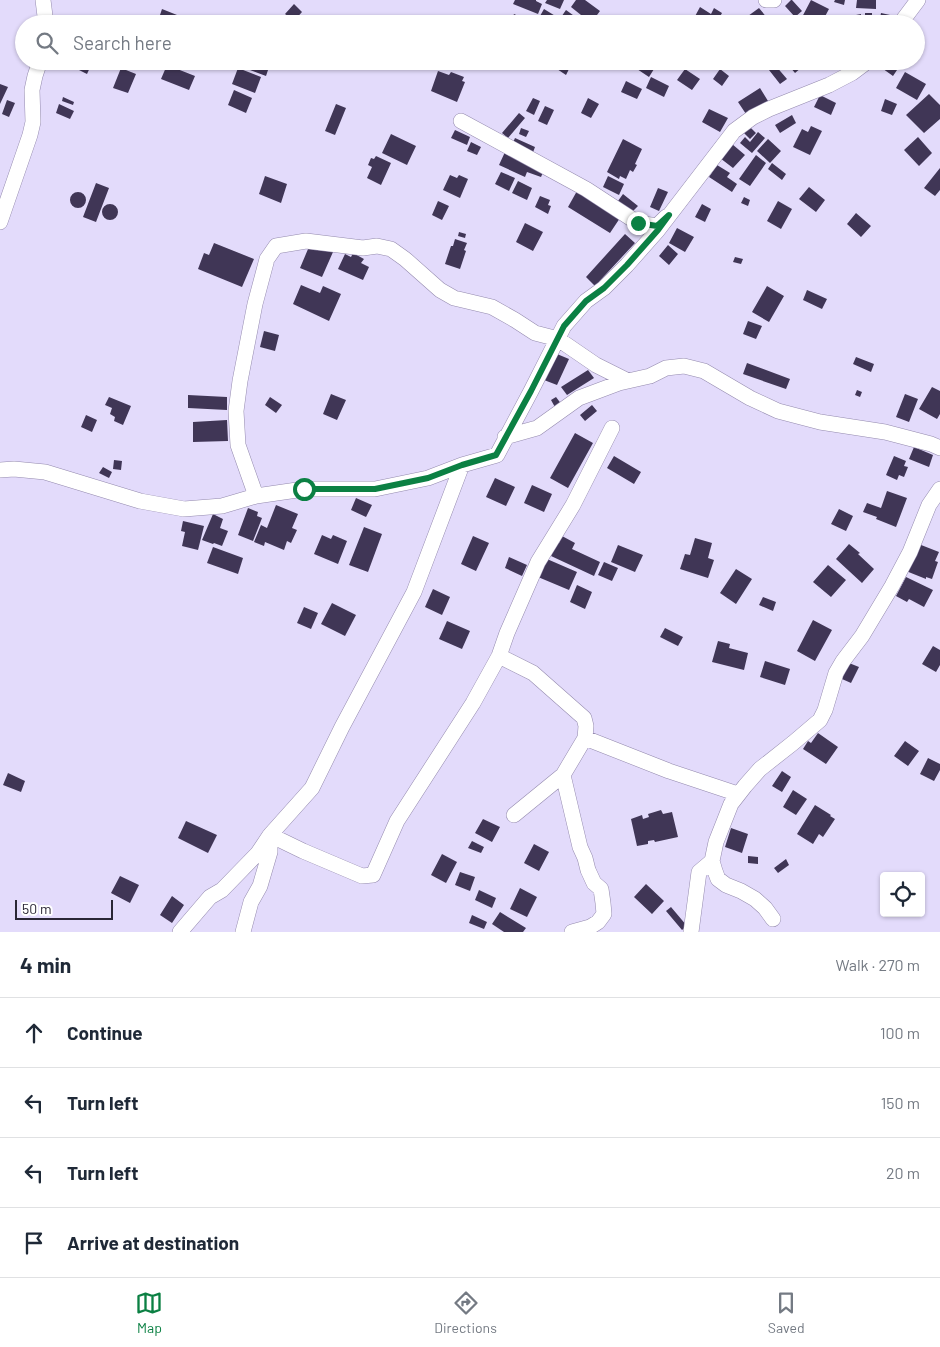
<!DOCTYPE html>
<html lang="en">
<head>
<meta charset="utf-8">
<style>
	:root { --surface:#fff; --page:#f6f6f7; --text:#1f2937; --muted:#747a83; --line:#e0e1e3; --accent:#0b8043 }
	body { margin:0; font-family:Barlow,sans-serif; background:var(--page); color:var(--text) }
	.controls { position:absolute; right:15px; bottom:15px; display:grid; overflow:hidden; border-radius:5px; box-shadow:0 1px 4px #0004 }
	.controls button { width:45px; height:45px; display:grid; place-items:center; padding:0; border:0; border-bottom:1px solid var(--line); background:var(--surface); color:var(--text); font:25px sans-serif }
	.scale { position:absolute; left:15px; bottom:12px; width:98px; box-sizing:border-box; padding-left:5px; border:2px solid #2a2635; border-top:0; font-size:14px; line-height:18px; white-space:nowrap; color:#2a2635; -webkit-text-stroke:4px #fff; paint-order:stroke }
	.stop { position:absolute; width:15px; height:15px; margin:-11px; border:4px solid #0b8043; border-radius:50%; background:#fff }
	.stop.end { background:#0b8043; border-color:#fff; box-shadow:0 1px 5px #0008 }
	.list { margin:0; padding:0; list-style:none }
	h2 { display:flex; justify-content:space-between; align-items:center; height:65px; margin:0; padding:0 20px; font-size:21px }
	h2 small { font-size:16px; font-weight:400; color:var(--muted) }
	.list li { display:grid; grid-template-columns:32px 1fr auto; gap:15px; align-items:center; box-sizing:border-box; height:70px; padding:0 20px; border-top:1px solid var(--line) }
	.list b { display:block; font-size:19px; white-space:nowrap }
	.list em { font-size:16px; font-style:normal; color:var(--muted) }
	.icon { flex:none; width:28px; height:28px; fill:none; stroke:currentColor; stroke-width:2; stroke-linecap:round; stroke-linejoin:round }
	.map { position:relative; flex:none; width:940px; height:932px; overflow:hidden }
	.search { position:absolute; background:var(--surface); box-shadow:0 1px 4px #0004; left:15px; right:15px; top:15px; height:55px; display:flex; align-items:center; gap:12px; box-sizing:border-box; padding:0 18px; border-radius:28px; color:var(--muted); font-size:19px }
	.sheet { height:345px; background:var(--surface) }
	nav { display:flex; justify-content:space-around; align-items:center; box-sizing:border-box; height:70px; border-top:1px solid var(--line); background:var(--surface); font-size:14px; color:var(--muted) }
	nav a { display:grid; justify-items:center; gap:2px }
	nav .on { color:var(--accent) }
	.map>svg:first-child { display:block }
</style>
</head>
<body>
<div class="map">
<svg width="940" height="932" viewBox="0 0 940 932">
	<rect width="100%" height="100%" fill="#e3dbfb"/>
	<path fill="#403656" d="M515,0H536V1L542,4L538,14L513,4Z
		M547,0H564L560,9L545,3Z
		M576,0H585L600,11L591,23L571,7Z
		M791,0H792L802,11L795,17L785,6Z
		M811,0L829,9L821,24H806L800,21Z
		M835,0H845L844,5L834,2Z
		M857,0H876V9L856,8Z
		M294,4L302,12L294,21L285,14Z
		M700,7L711,14L714,8L722,13L716,24H700L693,20Z
		M759,8L768,19L761,24H753L748,16Z
		M162,9L182,17L180,24H157Z
		M544,9L557,17L553,23L540,16Z
		M566,10L577,18L573,24H558L557,23Z
		M865,13H872V24H865Z
		M881,13L890,15L889,24H879Z
		M514,14L535,24H510Z
		M861,14V23H856V15Z
		M81,61H93L87,74L77,69Z
		M254,61H271L266,76L250,70Z
		M562,61H573L566,75L557,69Z
		M629,61H642L654,69L649,77L628,63Z
		M785,61H809L795,73Z
		M883,61H903L893,76L879,66Z
		M167,65L195,76L189,90L161,79Z
		M775,65L787,79L780,84L769,70Z
		M121,68L136,74L128,93L113,88Z
		M238,68L261,77L255,93L232,84Z
		M685,69L700,79L692,90L677,80Z
		M720,69L729,76L722,86L713,79Z
		M438,71L449,75L451,72L464,77L462,81L465,82L457,102L431,91Z
		M905,72L926,84L917,100L896,88Z
		M651,77L669,86L664,97L646,88Z
		M626,81L642,89L637,99L621,92Z
		M0,84L8,87L0,104Z
		M760,88L768,101L746,114L738,102Z
		M234,90L252,98L246,113L228,105Z
		M929,94L940,105V119L924,133L906,115Z
		M820,95L836,103L831,115L814,107Z
		M63,97L74,102L73,105L62,101Z
		M533,98L540,101L534,115L526,111Z
		M588,98L599,104L591,118L581,113Z
		M885,99L897,104L892,115L881,111Z
		M7,100L15,103L9,117L2,114Z
		M59,104L74,111L70,119L56,113Z
		M336,104L346,108L335,135L325,131Z
		M545,106L554,110L547,125L538,121Z
		M709,109L728,118L720,132L702,122Z
		M519,113L525,118L508,138L502,133Z
		M792,115L796,123L780,133L775,125Z
		M811,126L822,131L810,155L793,147L802,129L808,132Z
		M750,127L756,133L750,139L744,133Z
		M521,128L529,131L526,137L519,134Z
		M455,130L470,137L467,145L451,138Z
		M758,132L765,138L752,153L740,143L745,137L750,142Z
		M391,134L416,146L407,165L382,153Z
		M918,137L932,153L919,166L904,150Z
		M515,138L535,147L532,155L511,147Z
		M623,139L642,149L635,164L637,165L633,172L630,170L626,179L620,176L619,179L607,172Z
		M768,139L781,151L770,163L757,151Z
		M471,142L481,147L477,155L467,151Z
		M732,144L745,155L733,168L720,158Z
		M505,152L544,170L541,177L527,172L525,177L499,165Z
		M756,155L766,163L750,186L739,179Z
		M376,156L391,163L381,185L367,178L372,167L368,165L371,158L374,159Z
		M772,163L786,174L782,180L768,169Z
		M717,165L730,173L727,177L737,184L732,192L709,177Z
		M940,168V190L935,196L924,188Z
		M501,172L515,178L509,191L495,184Z
		M450,175L457,178L459,175L468,179L460,198L443,190Z
		M265,176L287,184L281,203L259,194Z
		M608,176L624,184L619,195L603,187Z
		M518,181L532,188L527,200L512,193Z
		M96,183L109,188L96,222L83,217Z
		M809,187L825,200L816,212L799,199Z
		M658,188L668,192L659,211L650,207Z
		M577,191L620,218L610,233L568,207Z
		M70 200a8 8 0 1 1 16 0a8 8 0 1 1-16 0Z
		M623,194L638,206L632,212L618,201Z
		M540,196L550,200L548,205L551,206L548,214L535,207Z
		M744,197L750,200L748,206L741,203Z
		M438,201L449,206L442,220L432,215Z
		M778,201L792,209L781,229L767,221Z
		M102 212a8 8 0 1 1 16 0a8 8 0 1 1-16 0Z
		M702,204L711,209L705,222L695,217Z
		M856,213L871,226L861,237L847,224Z
		M525,223L543,232L533,251L516,242Z
		M677,228L694,237L685,252L669,243Z
		M459,232L466,234L465,238L458,236Z
		M625,234L635,243L595,286L586,277Z
		M455,239L467,243L464,250L466,251L460,269L445,264L451,246H453Z
		M311,242L333,252L322,277L300,268Z
		M214,243L254,259L242,287L198,269L204,253L209,255Z
		M668,245L678,254L669,265L659,256Z
		M353,253L364,259L361,263L369,267L363,280L338,269L345,254L351,257Z
		M735,257L743,259L741,264L733,262Z
		M301,285L320,293L323,286L341,294L329,321L293,304Z
		M767,286L784,296L769,322L752,312Z
		M807,290L827,299L822,309L803,300Z
		M748,321L762,326L756,339L743,334Z
		M264,331L279,335L275,351L260,347Z
		M557,354L569,359L557,385L544,380Z
		M856,357L874,364L871,372L853,364Z
		M747,363L790,379L786,389L743,374Z
		M588,370L594,378L567,395L561,387Z
		M932,387L940,391V414L937,419L919,409Z
		M857,390L862,392L860,397L855,395Z
		M331,394L346,400L337,420L323,414Z
		M905,394L918,399L909,422L896,417Z
		M188,395L227,397V410L188,408Z
		M109,397L131,406L123,425L114,421L115,417L110,414L112,408L105,405Z
		M270,397L282,405L276,413L265,405Z
		M556,397L562,405L556,409L551,400Z
		M592,405L597,411L585,421L580,415Z
		M86,415L97,420L92,432L81,427Z
		M227,420L228,441L193,442V422Z
		M575,433L593,443L568,488L550,478Z
		M914,447L933,455L929,467L909,459Z
		M614,456L641,472L634,484L607,468Z
		M894,456L906,461L904,466L908,467L904,477L899,475L897,480L886,475Z
		M114,460L122,461L121,470L113,469Z
		M103,467L112,472L109,478L99,473Z
		M495,478L515,487L506,506L486,497Z
		M532,485L552,494L544,512L524,503Z
		M887,491L907,498L896,527L876,519L877,517L863,512L867,503L881,508Z
		M356,498L372,505L366,517L351,510Z
		M276,505L298,514L292,528L297,530L291,543L287,541L284,550L265,542L264,546L254,542L261,525L267,528Z
		M248,508L258,512L257,516L262,518L253,541L238,535Z
		M839,509L853,516L846,531L831,524Z
		M213,514L223,519L220,528L228,531L222,546L214,543L213,544L202,540Z
		M183,521L204,526L198,550L182,546L185,532L181,531Z
		M364,527L382,534L368,572L349,565Z
		M322,535L331,539L333,535L347,541L338,564L314,554Z
		M473,536L489,543L476,571L461,564Z
		M562,536L575,543L572,549L600,562L594,576L551,556L557,542L559,543Z
		M695,538L712,543L708,558L714,560L708,578L680,569L685,554L690,555Z
		M916,543L939,552L935,561L938,562L932,579L926,577V579L906,571Z
		M849,544L860,553L858,554L874,569L862,583L836,559Z
		M618,545L643,555L635,572L611,562Z
		M213,547L243,558L238,574L207,563Z
		M509,557L527,565L522,576L505,568Z
		M547,559L577,572L569,590L538,577Z
		M604,562L618,568L612,581L598,575Z
		M828,565L846,580L831,597L813,582Z
		M736,569L752,579L736,604L720,593Z
		M906,577L933,590L924,607L909,599L907,602L896,596Z
		M577,585L592,592L585,609L570,602Z
		M433,589L450,597L442,615L425,607Z
		M763,597L776,602L773,611L759,605Z
		M332,603L356,615L345,636L321,624Z
		M304,607L318,613L311,629L297,623Z
		M813,620L832,630L815,661L797,651Z
		M447,621L470,631L462,649L439,639Z
		M665,628L683,637L678,646L660,637Z
		M718,641L730,644L729,648L748,653L744,670L712,662Z
		M933,646L940,650V665L936,672L922,664Z
		M765,661L790,669L785,685L760,677Z
		M849,663L859,667L851,683L842,679Z
		M818,733L838,747L826,764L803,749L808,741L811,743Z
		M905,741L919,751L908,766L894,756Z
		M928,758L940,764V770L934,781L920,774Z
		M782,771L791,777L782,792L772,786Z
		M8,773L25,781L21,792L3,785Z
		M793,790L807,799L796,815L783,807Z
		M815,805L831,815L830,816L835,819L823,837L819,834L813,844L797,834Z
		M661,810L663,814L672,812L678,837L655,842L654,840L648,841V844L637,846L631,819L642,815L643,819L649,817L648,814Z
		M483,819L500,827L492,842L475,833Z
		M186,821L217,835L208,853L178,838Z
		M731,828L748,834L742,853L725,847Z
		M472,841L484,847L481,853L468,848Z
		M534,844L549,852L539,871L524,863Z
		M442,854L457,862L446,883L431,875Z
		M748,856L758,857V864L748,863Z
		M786,859L789,865L778,873L774,868Z
		M460,872L475,877L470,891L455,885Z
		M120,876L139,885L130,903L111,893Z
		M646,884L664,901L652,914L634,897Z
		M520,888L537,897L527,917L510,909Z
		M479,890L496,898L492,908L475,900Z
		M172,896L184,905L172,923L160,915Z
		M671,907L687,926L682,930L666,911Z
		M500,912L526,928L523,932H504L492,924Z
		M472,915L487,922L484,929L469,923Z"/>
	<g fill="none" stroke-linecap="round" stroke-linejoin="round">
		<g stroke="#948aae" stroke-width="16">
			<path id="minor" d="M43,0L46,24
				M766,0H774
				M900,24L918,0
				M461,121L586,189L638,223L657,226L666,217
				M0,222L30,135L33,122L32,90L35,76L40,61
				M505,437L537,428L579,398L619,383L650,376L666,368L684,366L704,371L750,398L778,411L820,422L885,432L931,444L940,448
				M0,470L14,469L45,472L140,501L184,509L222,506L256,496L304,489H375L428,478L462,465L497,455L531,391L564,326L586,301L604,288L627,265L658,230L734,131L753,117L769,109L829,85L852,73L868,61
				M256,496L238,445L236,411L240,381L255,304L267,259L276,246L306,241L363,248L377,246L391,249L405,259L440,290L454,298L492,307L515,320L535,333L558,339L596,365L628,381
				M499,656L533,673L584,718L586,726L585,738L563,775L514,815
				M585,738L669,771L738,794
				M563,775L580,847L585,858L588,870L594,883L601,889L603,903L604,914L598,922L590,927L572,932
				M773,919L765,908L755,899L741,891L726,885L718,879L715,871L712,861L716,842L731,804L745,786L760,769L793,743L820,720L825,710L836,673L843,661L862,636L892,586L910,552L929,505L940,489
				M180,932L210,897L222,890L258,853L270,835L312,788L342,727L414,592L462,465
				M243,932L251,902L260,886L270,852V835L303,851L362,876L373,875L397,821L473,703L499,656L507,633L538,562L573,505L612,428
				M691,932L699,872L712,861"/>
		</g>
		<use href="#minor" stroke="#fff" stroke-width="15"/>
	</g>
	<g fill="none" stroke-linecap="round" stroke-linejoin="round">
		<path stroke="#0b8043" stroke-width="6" d="M304,489H375L428,478L462,465L496,455L531,391L564,326L586,301L604,288L627,265L658,230L669,215L657,226L638,223"/>
	</g>
</svg>
<div class="controls">
<button><svg class="icon" aria-label="locate" viewBox="0 0 24 24"><circle cx="12" cy="12" r="6"/><path d="M12 2v4M12 18v4M2 12h4M18 12h4"/></svg></button>
</div>
<div class="scale">50 m</div>
<div class="stop" style="left:304px;top:489px"></div>
<div class="stop end" style="left:638px;top:223px"></div>
<div class="search"><svg class="icon" aria-label="search" viewBox="0 0 24 24"><circle cx="10" cy="10" r="6"/><path d="M15 15l6 6"/></svg>Search here</div>
</div>
<section class="sheet">
<h2>4 min<small>Walk · 270 m</small></h2>
<ul class="list">
<li><svg class="icon" aria-label="ahead" viewBox="0 0 24 24"><path d="M12 20V5M6 11l6-6 6 6"/></svg><div><b>Continue</b></div><em>100 m</em></li>
<li><svg class="icon" aria-label="left" viewBox="0 0 24 24"><path d="M17 20v-9H6M10 6l-5 5 5 5"/></svg><div><b>Turn left</b></div><em>150 m</em></li>
<li><svg class="icon" aria-label="left" viewBox="0 0 24 24"><path d="M17 20v-9H6M10 6l-5 5 5 5"/></svg><div><b>Turn left</b></div><em>20 m</em></li>
<li><svg class="icon" aria-label="arrive" viewBox="0 0 24 24"><path d="M6 21V4h12l-3 4 3 4H6"/></svg><div><b>Arrive at destination</b></div></li>
</ul>
</section>
<nav>
<a class="on"><svg class="icon" aria-label="map" viewBox="0 0 24 24"><path d="M3 6l6-2 6 2 6-2v14l-6 2-6-2-6 2zM9 4v14M15 6v14"/></svg>Map</a>
<a><svg class="icon" aria-label="directions" viewBox="0 0 24 24"><path d="M12 3l9 9-9 9-9-9zM9 14v-3h6M13 9l2 2-2 2"/></svg>Directions</a>
<a><svg class="icon" aria-label="saved" viewBox="0 0 24 24"><path d="M7 4h10v16l-5-4-5 4z"/></svg>Saved</a>
</nav>
</body>
</html>
